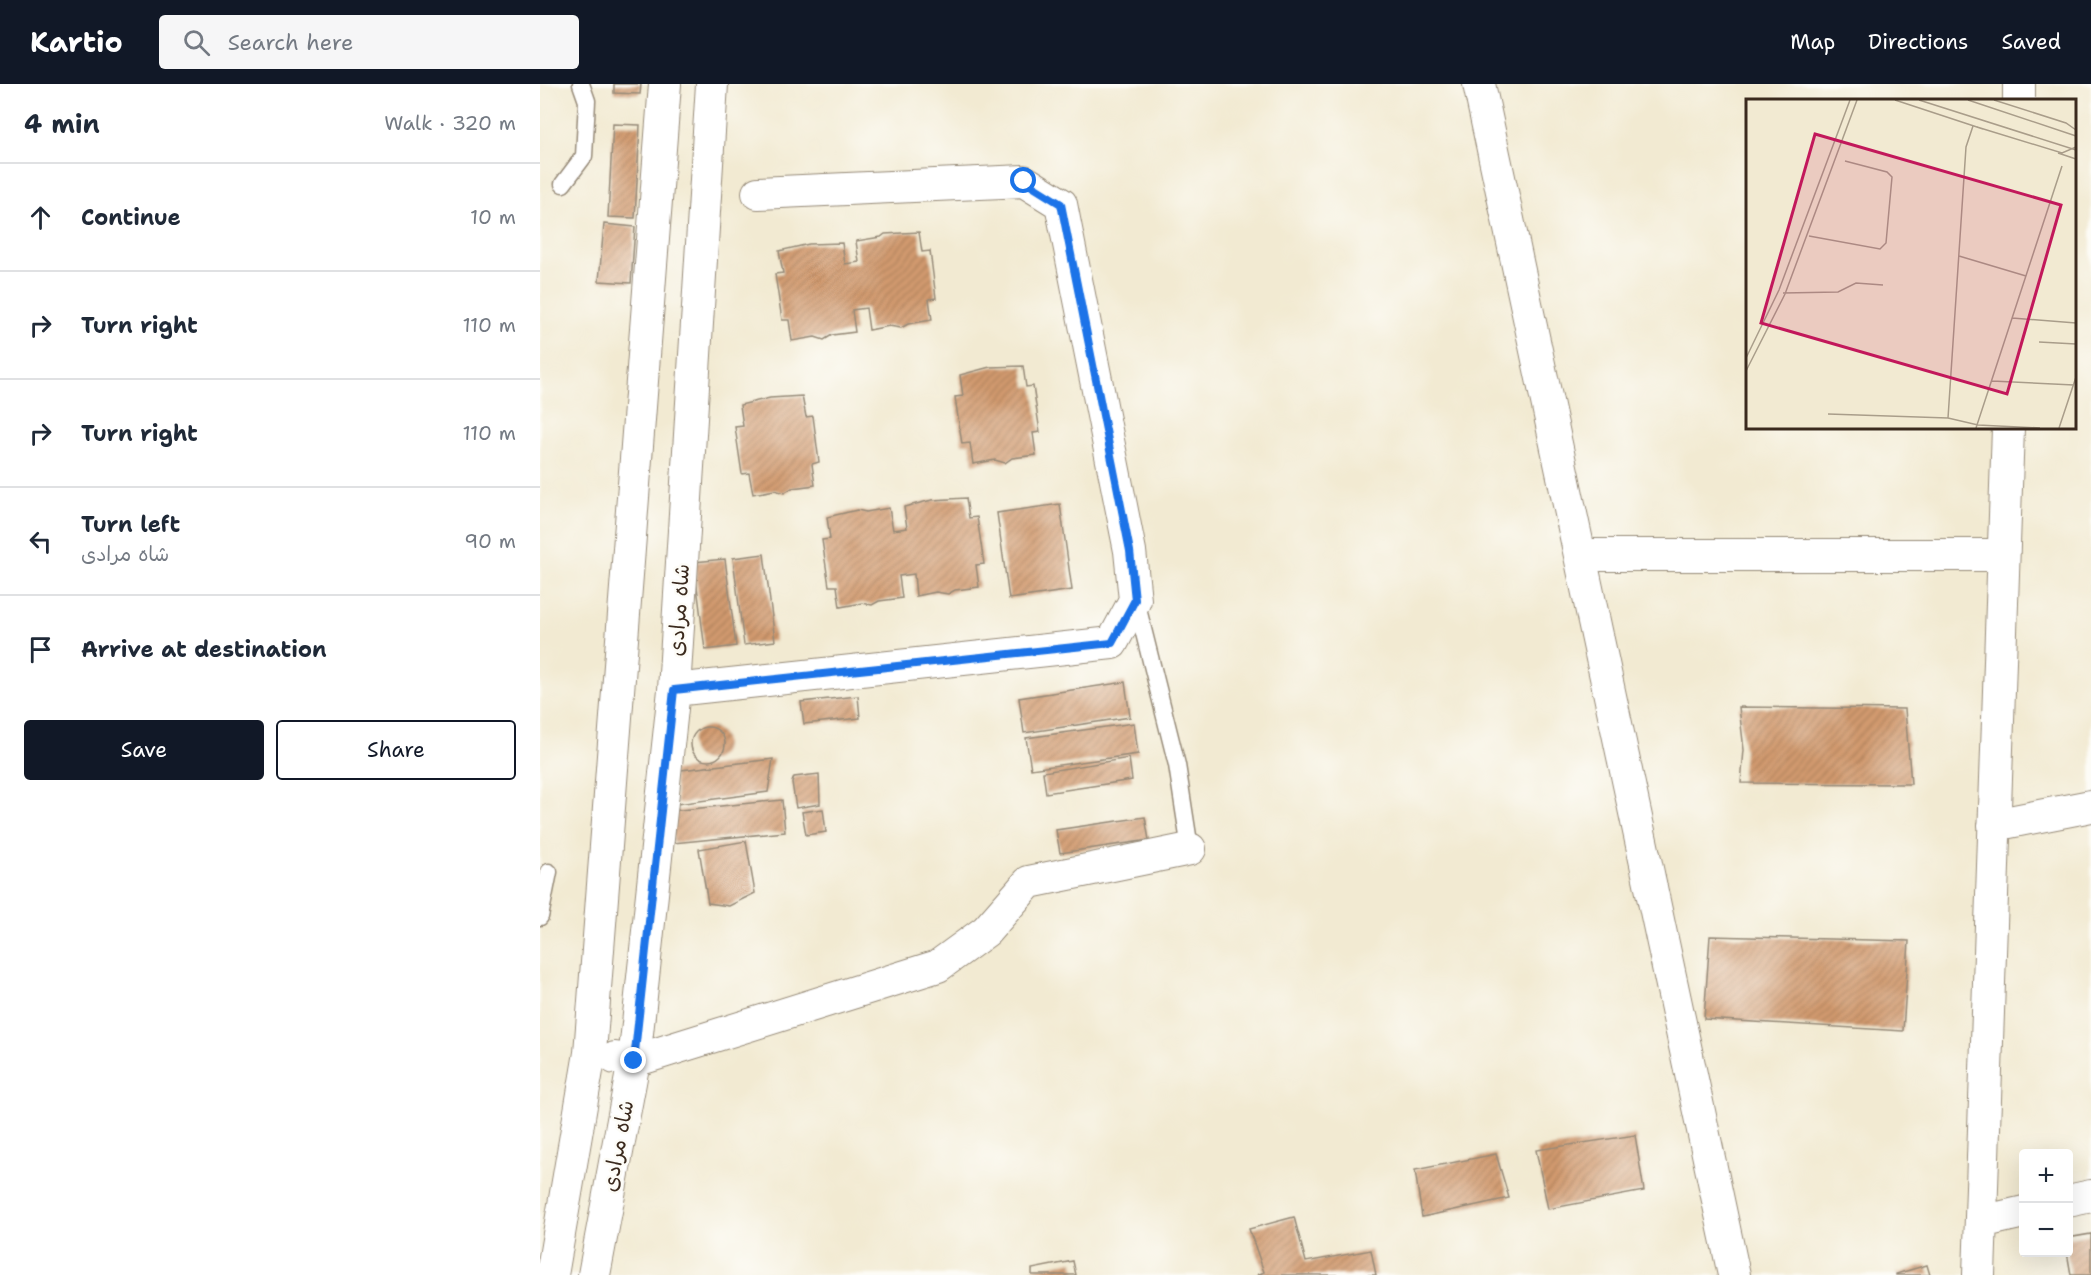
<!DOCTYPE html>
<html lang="en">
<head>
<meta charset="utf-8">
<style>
	:root { --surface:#fff; --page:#f6f6f7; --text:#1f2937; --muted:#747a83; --line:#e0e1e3; --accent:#111827 }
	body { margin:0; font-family:"Shantell Sans","Playpen Sans Arabic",sans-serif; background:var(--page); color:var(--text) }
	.controls { position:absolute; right:18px; bottom:18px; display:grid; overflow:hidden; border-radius:6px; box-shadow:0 6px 24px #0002 }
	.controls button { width:54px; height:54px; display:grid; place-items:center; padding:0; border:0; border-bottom:2px solid var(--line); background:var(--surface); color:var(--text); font:30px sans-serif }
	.stop { position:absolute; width:18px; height:18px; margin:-14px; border:4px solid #1a73e8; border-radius:50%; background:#fff }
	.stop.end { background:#1a73e8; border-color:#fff; box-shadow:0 2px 6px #0008 }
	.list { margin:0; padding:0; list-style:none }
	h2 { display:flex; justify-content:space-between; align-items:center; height:78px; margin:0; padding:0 24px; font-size:26px }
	h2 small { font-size:20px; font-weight:400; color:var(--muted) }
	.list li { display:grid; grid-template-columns:39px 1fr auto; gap:18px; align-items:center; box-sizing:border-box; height:108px; padding:0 24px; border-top:2px solid var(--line) }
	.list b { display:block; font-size:22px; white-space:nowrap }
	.list p { margin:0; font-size:20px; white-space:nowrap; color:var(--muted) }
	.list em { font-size:20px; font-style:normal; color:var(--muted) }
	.actions { display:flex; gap:12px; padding:18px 24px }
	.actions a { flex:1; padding:14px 0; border:2px solid var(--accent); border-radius:6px; text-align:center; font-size:21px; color:var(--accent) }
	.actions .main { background:var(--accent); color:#fff }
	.icon { flex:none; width:33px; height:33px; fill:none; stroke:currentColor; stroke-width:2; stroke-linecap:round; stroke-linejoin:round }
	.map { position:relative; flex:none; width:1551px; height:1191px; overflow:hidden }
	header { display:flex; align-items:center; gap:36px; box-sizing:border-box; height:84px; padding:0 30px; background:var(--accent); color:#fff }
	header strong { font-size:28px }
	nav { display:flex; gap:33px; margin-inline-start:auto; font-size:21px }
	.search { width:420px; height:54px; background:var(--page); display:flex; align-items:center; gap:15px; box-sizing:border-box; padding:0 21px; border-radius:6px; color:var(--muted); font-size:22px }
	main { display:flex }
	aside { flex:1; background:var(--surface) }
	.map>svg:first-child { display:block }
</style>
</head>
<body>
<header>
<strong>Kartio</strong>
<div class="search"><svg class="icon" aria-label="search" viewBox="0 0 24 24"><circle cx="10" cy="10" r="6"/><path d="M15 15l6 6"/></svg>Search here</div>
<nav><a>Map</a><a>Directions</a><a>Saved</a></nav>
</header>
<main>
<aside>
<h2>4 min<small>Walk · 320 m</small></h2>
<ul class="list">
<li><svg class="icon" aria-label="ahead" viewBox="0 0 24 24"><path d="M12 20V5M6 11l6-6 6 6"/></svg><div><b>Continue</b></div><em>10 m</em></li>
<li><svg class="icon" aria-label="right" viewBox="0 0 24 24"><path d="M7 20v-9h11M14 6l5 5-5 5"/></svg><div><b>Turn right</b></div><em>110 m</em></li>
<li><svg class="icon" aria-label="right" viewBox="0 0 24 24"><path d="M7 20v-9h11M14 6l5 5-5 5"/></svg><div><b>Turn right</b></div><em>110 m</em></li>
<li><svg class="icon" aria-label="left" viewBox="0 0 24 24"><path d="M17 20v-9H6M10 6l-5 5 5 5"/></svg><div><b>Turn left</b><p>شاه مرادی</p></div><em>90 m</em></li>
<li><svg class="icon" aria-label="arrive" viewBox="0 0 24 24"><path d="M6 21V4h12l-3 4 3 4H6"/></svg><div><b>Arrive at destination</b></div></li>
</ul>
<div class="actions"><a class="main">Save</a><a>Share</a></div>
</aside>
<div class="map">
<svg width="1551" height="1191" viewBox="0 0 1551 1191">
	<defs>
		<pattern id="building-hatch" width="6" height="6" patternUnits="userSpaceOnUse" patternTransform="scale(1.5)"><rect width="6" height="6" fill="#d19a6e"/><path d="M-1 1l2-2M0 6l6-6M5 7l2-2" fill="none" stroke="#ab7e5a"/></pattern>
	</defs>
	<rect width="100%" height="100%" fill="#fdfcf7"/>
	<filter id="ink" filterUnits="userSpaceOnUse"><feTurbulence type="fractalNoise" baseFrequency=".0167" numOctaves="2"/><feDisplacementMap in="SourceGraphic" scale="12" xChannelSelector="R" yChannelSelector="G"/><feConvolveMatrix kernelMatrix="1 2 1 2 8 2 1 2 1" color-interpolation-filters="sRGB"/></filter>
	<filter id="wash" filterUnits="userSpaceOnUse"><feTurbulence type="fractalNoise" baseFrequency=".008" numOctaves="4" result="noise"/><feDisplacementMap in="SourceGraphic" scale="24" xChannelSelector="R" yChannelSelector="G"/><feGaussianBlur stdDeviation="1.35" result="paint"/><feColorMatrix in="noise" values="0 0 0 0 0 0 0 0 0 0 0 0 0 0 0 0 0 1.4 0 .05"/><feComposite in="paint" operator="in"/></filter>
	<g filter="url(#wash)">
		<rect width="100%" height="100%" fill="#f2ead2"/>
		<g id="blocks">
			<path fill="url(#building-hatch)" d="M74,0H101L100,10L74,9Z
				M73,40L100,41L95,134L68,133Z
				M64,140L95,143L91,199L59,197Z
				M379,148L382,168L390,167L396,214L389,215L392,236L368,240L361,244L349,242L329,246L326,224L312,226L315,248L292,251L284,256L275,253L252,257L249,236H242L235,190L243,189L239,167L269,160L302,159L305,180L319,178L316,157L341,153L345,150Z
				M483,282L486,303L493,302L500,348L493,349L496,371L472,374L465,379L455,376L433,380L430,359L422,360L415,313L423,312L420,291L450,283Z
				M262,312L266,333L273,332L279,378L272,380L275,401L252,404L244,409L235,406L213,410L209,389L202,390L195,343L203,342L200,321L230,314Z
				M426,414L429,434L437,433L444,480L436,481L439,503L415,506L408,510L396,508L376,512L374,490L359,492L362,514L339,517L332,521L322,519L300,523L297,502H289L282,456L290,455L287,433L317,426L326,428L349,424L353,446L367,444L364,423L392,416Z
				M520,420L532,506L469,515L457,429Z
				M224,470L235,557L204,561L193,474Z
				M185,475L196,562L165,566L154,478Z
				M585,598L590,633L484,649L479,614Z
				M318,612L320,634L264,640L261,618Z
				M1199,623L1365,625L1371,700L1201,699L1204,666Z
				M594,639L598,670L491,685L486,654Z
				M151 660a17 17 0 1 1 34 0a17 17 0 1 1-34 0Z
				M589,674L592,696L506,709L503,688Z
				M233,675L228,708L137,720L133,687Z
				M279,690L280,720L256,724L252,698L254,693Z
				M242,716L245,748L133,759L131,727Z
				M283,725L286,748L266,751L262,728Z
				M605,733L609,756L520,769L516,746Z
				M206,757L215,809L189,822L168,819L159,765Z
				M1170,852L1369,857L1363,947L1164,935Z
				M1095,1051L1104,1107L1008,1125L996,1066Z
				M956,1070L969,1114L882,1133L875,1086Z
				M754,1133L766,1178L831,1166L836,1191H717L724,1188L709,1145Z
				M1551,1150V1191H1531L1527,1168L1528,1154Z
				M533,1177L536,1191H492V1185Z
				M1387,1181L1390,1191H1356V1190Z"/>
		</g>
	</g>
	<g filter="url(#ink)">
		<use href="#blocks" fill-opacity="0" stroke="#968a78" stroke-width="1.5"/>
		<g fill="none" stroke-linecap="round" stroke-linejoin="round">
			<g stroke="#968a78" stroke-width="19">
				<path id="service" d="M23,100L44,72L47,17L41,0
					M596,517L637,681L650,765
					M0,833L9,788"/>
			</g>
			<g stroke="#968a78" stroke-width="34">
				<path id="minor" d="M939,0L1194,1191
					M1479,16V0
					M1041,471H1463
					M134,606L572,559L595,516L590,467L521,120L484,97L218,109
					M1454,741L1551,722
					M75,974L94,977L398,882L446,847L489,798L650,765
					M1528,1117L1551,1112
					M1441,1138L1484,1128
					M12,1191L50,969L125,0
					M54,1191L94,977L134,606L172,0
					M1439,1191L1468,344"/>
			</g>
			<use href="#service" stroke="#fff" stroke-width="16"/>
			<use href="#minor" stroke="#fff" stroke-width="32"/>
		</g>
	</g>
	<g fill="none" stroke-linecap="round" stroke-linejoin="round" filter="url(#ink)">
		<path stroke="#1a73e8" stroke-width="8" d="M94,977L134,606L572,559L595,516L590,467L521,120L484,97"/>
	</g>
	<g text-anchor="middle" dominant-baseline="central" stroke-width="5" stroke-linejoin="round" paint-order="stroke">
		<g font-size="21" fill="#3b2a1e" stroke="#fdfcf7">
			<text transform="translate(139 526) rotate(-86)">شاه مرادی</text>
			<text transform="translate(78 1062) rotate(-79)">شاه مرادی</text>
		</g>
	</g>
	<g transform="translate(1206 15)">
		<rect width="330" height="330" fill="#f2ead2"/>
		<path fill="none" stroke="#a99d8a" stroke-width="1.5" d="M149,1L237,30M173,1L330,51M222,1L330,37M248,1L320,24L330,31M231,28L316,54L330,48M312,54L330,60M63,137L134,150L140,144L146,78L141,73L99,62M213,157L280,177M37,194L92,193L110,184L137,186M266,219L330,224M293,243L330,245M0,259L33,191L104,1M0,272L39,195L111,1M246,282L328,286M82,315L202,319L232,326L294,329M202,319L220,48L227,27M230,329L316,67M313,329L330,278"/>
		<path fill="#c2185b" fill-opacity="0.15" stroke="#c2185b" stroke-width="3" d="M69,35L315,106L261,295L15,224Z"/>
		<rect width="330" height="330" fill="none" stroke="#3b2a1e" stroke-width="3"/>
	</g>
</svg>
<div class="controls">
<button>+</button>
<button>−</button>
</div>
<div class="stop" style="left:484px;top:97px"></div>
<div class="stop end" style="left:94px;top:977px"></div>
</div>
</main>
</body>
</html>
